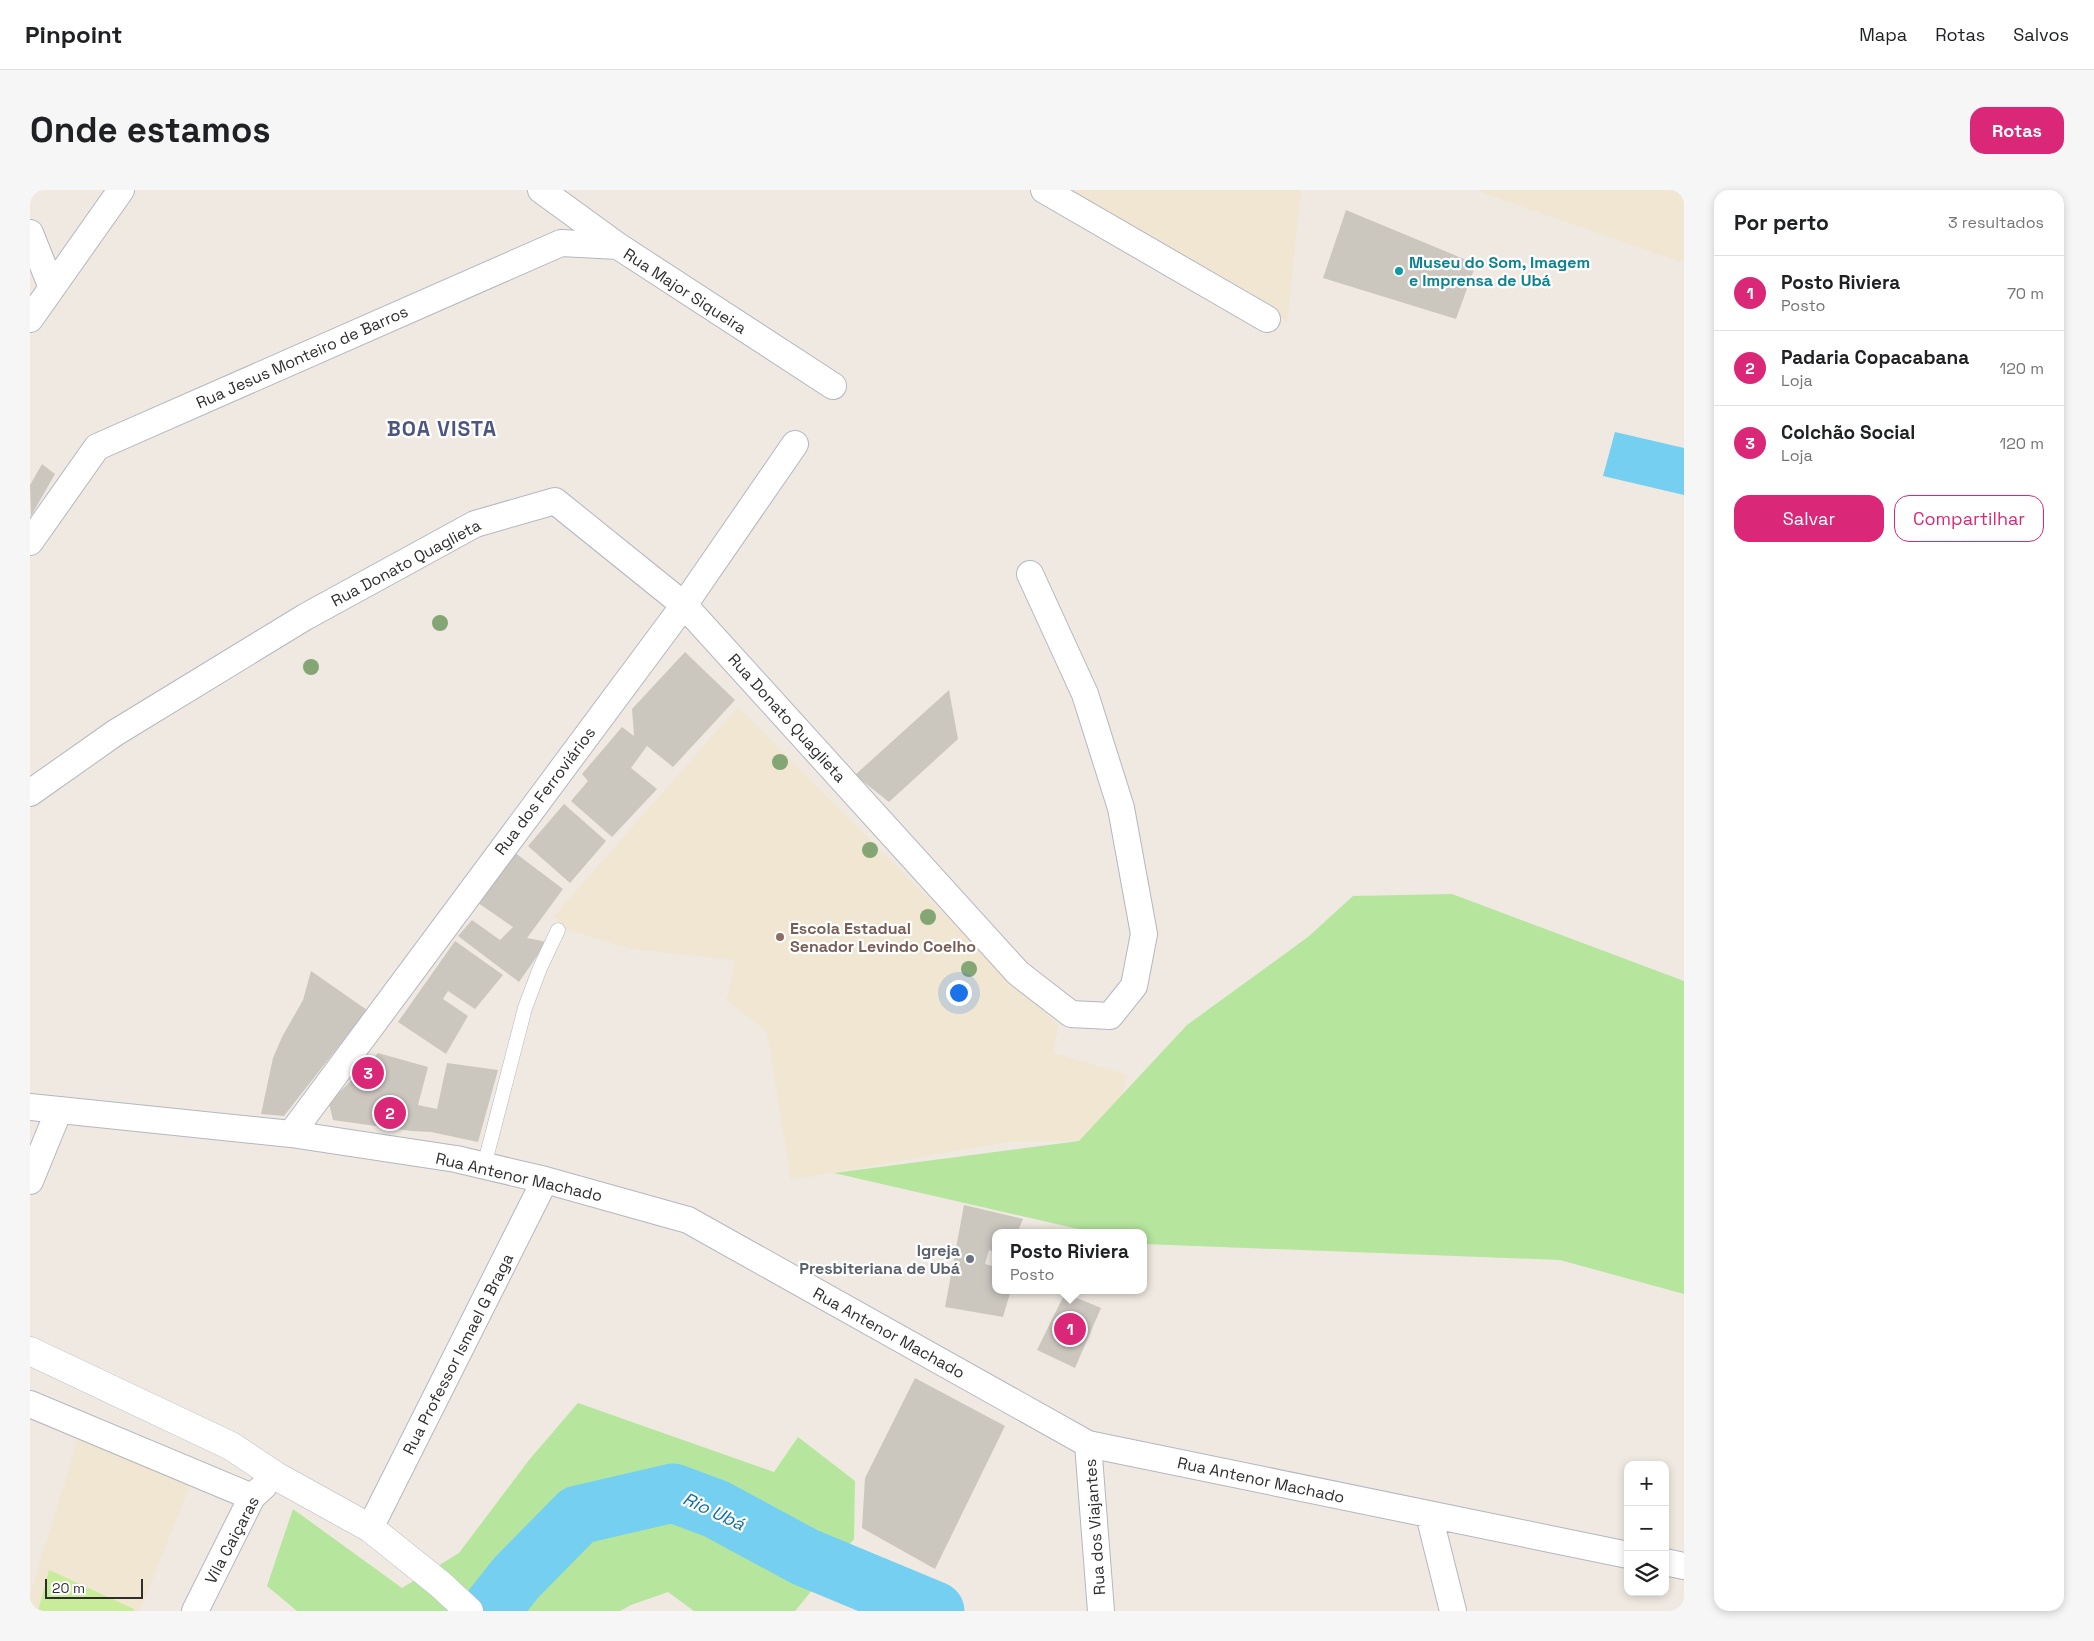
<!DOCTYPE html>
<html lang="pt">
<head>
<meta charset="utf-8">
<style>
	:root { --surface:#fff; --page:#f6f6f6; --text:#202124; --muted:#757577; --line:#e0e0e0; --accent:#db2777 }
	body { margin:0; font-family:"Space Grotesk",sans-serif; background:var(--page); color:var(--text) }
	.controls { position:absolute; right:15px; bottom:15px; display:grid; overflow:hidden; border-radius:10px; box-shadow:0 2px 8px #0003 }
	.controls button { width:45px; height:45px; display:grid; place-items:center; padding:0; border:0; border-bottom:1px solid var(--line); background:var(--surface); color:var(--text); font:25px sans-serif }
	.scale { position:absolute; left:15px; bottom:12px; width:98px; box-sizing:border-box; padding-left:5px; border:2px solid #2e2e2e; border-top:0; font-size:14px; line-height:18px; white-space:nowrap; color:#2e2e2e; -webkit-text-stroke:4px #fff; paint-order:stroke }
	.you { position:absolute; left:928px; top:802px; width:18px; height:18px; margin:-12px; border:4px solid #fff; border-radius:50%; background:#1a73e8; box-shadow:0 0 0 8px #1a73e833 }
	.badge { display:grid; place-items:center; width:32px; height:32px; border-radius:50%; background:var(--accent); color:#fff; font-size:16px; font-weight:700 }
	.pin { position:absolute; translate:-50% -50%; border:2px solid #fff; box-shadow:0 1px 5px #0006 }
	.popup { position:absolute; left:962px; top:1039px; width:155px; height:65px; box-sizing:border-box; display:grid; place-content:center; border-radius:10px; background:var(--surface); filter:drop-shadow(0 1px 4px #0005); font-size:16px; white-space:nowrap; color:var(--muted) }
	.popup b { font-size:19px; color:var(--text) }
	.popup::after { content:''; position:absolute; left:50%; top:100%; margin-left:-10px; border:10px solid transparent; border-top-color:var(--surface) }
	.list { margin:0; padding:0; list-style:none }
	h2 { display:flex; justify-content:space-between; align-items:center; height:65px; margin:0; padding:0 20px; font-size:21px }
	h2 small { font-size:16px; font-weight:400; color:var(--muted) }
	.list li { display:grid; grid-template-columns:32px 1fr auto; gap:15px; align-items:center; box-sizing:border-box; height:75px; padding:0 20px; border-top:1px solid var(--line) }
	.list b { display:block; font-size:19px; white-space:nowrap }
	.list p { margin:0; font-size:16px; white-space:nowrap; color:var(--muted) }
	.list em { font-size:16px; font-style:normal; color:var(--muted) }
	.actions { display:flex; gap:10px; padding:15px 20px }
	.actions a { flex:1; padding:11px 0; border:1px solid var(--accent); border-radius:15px; text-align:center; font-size:18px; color:var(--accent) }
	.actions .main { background:var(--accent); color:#fff }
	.icon { flex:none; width:28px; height:28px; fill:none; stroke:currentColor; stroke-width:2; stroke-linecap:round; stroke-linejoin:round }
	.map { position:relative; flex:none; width:1654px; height:1421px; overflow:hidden; border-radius:15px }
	header { display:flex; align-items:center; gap:30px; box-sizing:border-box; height:70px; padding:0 25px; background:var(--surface); border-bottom:1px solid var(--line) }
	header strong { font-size:24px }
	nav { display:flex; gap:28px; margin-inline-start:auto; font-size:18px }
	.intro { display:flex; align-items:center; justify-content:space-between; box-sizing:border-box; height:120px; padding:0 30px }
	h1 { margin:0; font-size:35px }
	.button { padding:12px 22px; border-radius:15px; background:var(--accent); color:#fff; font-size:18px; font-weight:700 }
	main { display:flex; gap:30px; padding:0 30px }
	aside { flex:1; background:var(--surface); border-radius:15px; box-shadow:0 2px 8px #0003 }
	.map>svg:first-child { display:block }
</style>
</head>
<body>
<header>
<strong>Pinpoint</strong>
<nav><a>Mapa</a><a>Rotas</a><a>Salvos</a></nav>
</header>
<div class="intro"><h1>Onde estamos</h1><a class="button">Rotas</a></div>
<main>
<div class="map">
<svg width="1654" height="1421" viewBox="0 0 1654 1421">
	<rect width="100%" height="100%" fill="#efe9e1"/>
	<path fill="#f0e6d1" d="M1041,0H1271L1257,132Z
		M1449,0H1654V73L1456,4Z
		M708,517L946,756L1028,835L1024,863L1098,885L1078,947L1049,951L977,952L761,990L737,842L697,810L705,770L601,759L535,739L524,726Z
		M50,1242L163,1288L110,1421H0V1405Z"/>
	<path fill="#b6e59e" d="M1422,704L1654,791V1104L1530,1070L1114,1054V1043H1066L804,983L1049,951L1157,835L1278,747L1323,706Z
		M548,1213L744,1282L768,1247L825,1291L824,1349L765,1421H664L638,1402L601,1415L590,1421H267L237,1396L263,1319L372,1398L429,1363L499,1270Z"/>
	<path fill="#c9ec9a" d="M19,1380L104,1419V1421H8Z"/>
	<path fill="#75cff0" d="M1585,242L1654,258V305L1573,286Z"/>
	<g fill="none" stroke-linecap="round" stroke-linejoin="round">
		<path stroke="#75cff0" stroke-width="59" d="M460,1421L486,1388L548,1325L643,1303L686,1319L775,1367L905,1421"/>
	</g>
	<path fill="#cbc7bf" d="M1316,20L1446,74L1426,129L1293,88Z
		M12,274L25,284L1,326L0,295Z
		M655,462L705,510L643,577L617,556L601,578L627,599L582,647L541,611L558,591L552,584L592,537L604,546L602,519Z
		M919,500L928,549L859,612L825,585Z
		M534,614L576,651L540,693L498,656Z
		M480,659L533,699L497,748L517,752L489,792L428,746L442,730L470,750L483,737L441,708Z
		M425,751L473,785L445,819L418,801L413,809L438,826L416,864L368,832Z
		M281,781L337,820L254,926L231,924L243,868L252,847L273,810Z
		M348,863L398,877L388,915L407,919L417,873L468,880L448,952L401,942L381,941L303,930L299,913Z
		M934,1015L993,1029L987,1043H966V1063L959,1060L955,1074L966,1077V1100H981L973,1127L915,1117Z
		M1035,1103L1071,1118L1045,1178L1007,1160Z
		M885,1188L975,1236L905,1379L832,1338L835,1288Z"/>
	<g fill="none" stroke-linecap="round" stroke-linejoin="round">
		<g stroke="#b4b7c1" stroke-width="15">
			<path id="lane" d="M454,976L495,818L510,778L528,740"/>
		</g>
		<g stroke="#b4b7c1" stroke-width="28">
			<path id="street" d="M511,0L588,56L803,196
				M1014,0L1237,129
				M0,43L22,98
				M0,129L91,0
				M0,352L67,257L531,53L588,56
				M0,603L85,543L275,427L445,334L525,311L654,415L988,783L1041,824L1080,826L1104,796L1114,744L1091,618L1055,504L1000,384
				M0,917L261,944L426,969L515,990L658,1030L1058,1254L1598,1365
				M261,944L654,415L765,254
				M0,991L29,920
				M0,1214L222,1307
				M1058,1254L1071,1421
				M1399,1325L1423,1421
				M340,1338L515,990
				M1635,1372L1654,1376
				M165,1421L222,1307L234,1296"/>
		</g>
		<g stroke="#b4b7c1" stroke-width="29">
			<path id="secondary" d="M0,1161L201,1256L246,1286L340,1338L410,1394L439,1421"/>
		</g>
		<use href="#lane" stroke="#fff" stroke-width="14"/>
		<use href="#street" stroke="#fff" stroke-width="26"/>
		<use href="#secondary" stroke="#fff" stroke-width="28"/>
	</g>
	<g fill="#84a574">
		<circle cx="410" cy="433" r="8"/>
		<circle cx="281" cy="477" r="8"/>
		<circle cx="750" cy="572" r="8"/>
		<circle cx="840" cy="660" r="8"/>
		<circle cx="898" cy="727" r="8"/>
		<circle cx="939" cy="779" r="8"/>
	</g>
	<circle fill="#0f9aa8" stroke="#fff" stroke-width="2" cx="1369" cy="81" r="5"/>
	<circle fill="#8d6e63" stroke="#fff" stroke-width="2" cx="750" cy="747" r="5"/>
	<circle fill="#6b7280" stroke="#fff" stroke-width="2" cx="940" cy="1069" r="5"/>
	<g text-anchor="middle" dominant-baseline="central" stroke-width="4.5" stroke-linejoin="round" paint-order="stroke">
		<g font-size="16" font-weight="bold" fill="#0d838f" stroke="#fff" text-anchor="start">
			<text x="1379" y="72">Museu do Som, Imagem<tspan x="1379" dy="18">e Imprensa de Ubá</tspan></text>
		</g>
		<g font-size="16" fill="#2e2e2e" stroke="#fff">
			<text transform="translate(655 101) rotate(33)">Rua Major Siqueira</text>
			<text transform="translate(272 167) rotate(-24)">Rua Jesus Monteiro de Barros</text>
			<text transform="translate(376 373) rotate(-28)">Rua Donato Quaglieta</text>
			<text transform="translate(757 528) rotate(48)">Rua Donato Quaglieta</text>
			<text transform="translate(515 601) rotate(-53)">Rua dos Ferroviários</text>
			<text transform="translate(489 987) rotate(13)">Rua Antenor Machado</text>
			<text transform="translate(859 1143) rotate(29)">Rua Antenor Machado</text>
			<text transform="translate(428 1164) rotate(-63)">Rua Professor Ismael G Braga</text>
			<text transform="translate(1231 1290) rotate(12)">Rua Antenor Machado</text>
			<text transform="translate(1065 1337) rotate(-94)">Rua dos Viajantes</text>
			<text transform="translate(202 1350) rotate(-62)">Vila Caiçaras</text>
		</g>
		<g font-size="16" font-weight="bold" fill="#785e54" stroke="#fff" text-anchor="start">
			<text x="760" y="738">Escola Estadual<tspan x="760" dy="18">Senador Levindo Coelho</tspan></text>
		</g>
		<g font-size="16" font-weight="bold" fill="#5b616d" stroke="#fff" text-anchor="end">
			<text x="930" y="1060">Igreja<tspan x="930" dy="18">Presbiteriana de Ubá</tspan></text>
		</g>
		<g font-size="18" font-style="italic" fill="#0d6fa3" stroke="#fff">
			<text transform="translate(684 1321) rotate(25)">Rio Ubá</text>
		</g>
		<g font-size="21" font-weight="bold" letter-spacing="1" fill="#4d5680" stroke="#fff">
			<text x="412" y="238">BOA VISTA</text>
		</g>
	</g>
</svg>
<div class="controls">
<button>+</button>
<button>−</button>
<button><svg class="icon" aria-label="layers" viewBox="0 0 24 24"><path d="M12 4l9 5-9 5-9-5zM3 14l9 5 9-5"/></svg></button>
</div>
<div class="scale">20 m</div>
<div class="you"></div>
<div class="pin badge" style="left:1040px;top:1139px">1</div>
<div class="popup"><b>Posto Riviera</b>Posto</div>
<div class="pin badge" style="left:360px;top:923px">2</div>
<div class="pin badge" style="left:338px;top:883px">3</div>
</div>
<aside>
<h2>Por perto<small>3 resultados</small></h2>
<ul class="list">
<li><span class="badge">1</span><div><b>Posto Riviera</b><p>Posto</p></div><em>70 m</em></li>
<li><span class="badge">2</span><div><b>Padaria Copacabana</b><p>Loja</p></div><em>120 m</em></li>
<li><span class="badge">3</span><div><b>Colchão Social</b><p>Loja</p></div><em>120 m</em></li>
</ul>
<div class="actions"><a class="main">Salvar</a><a>Compartilhar</a></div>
</aside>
</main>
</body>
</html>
